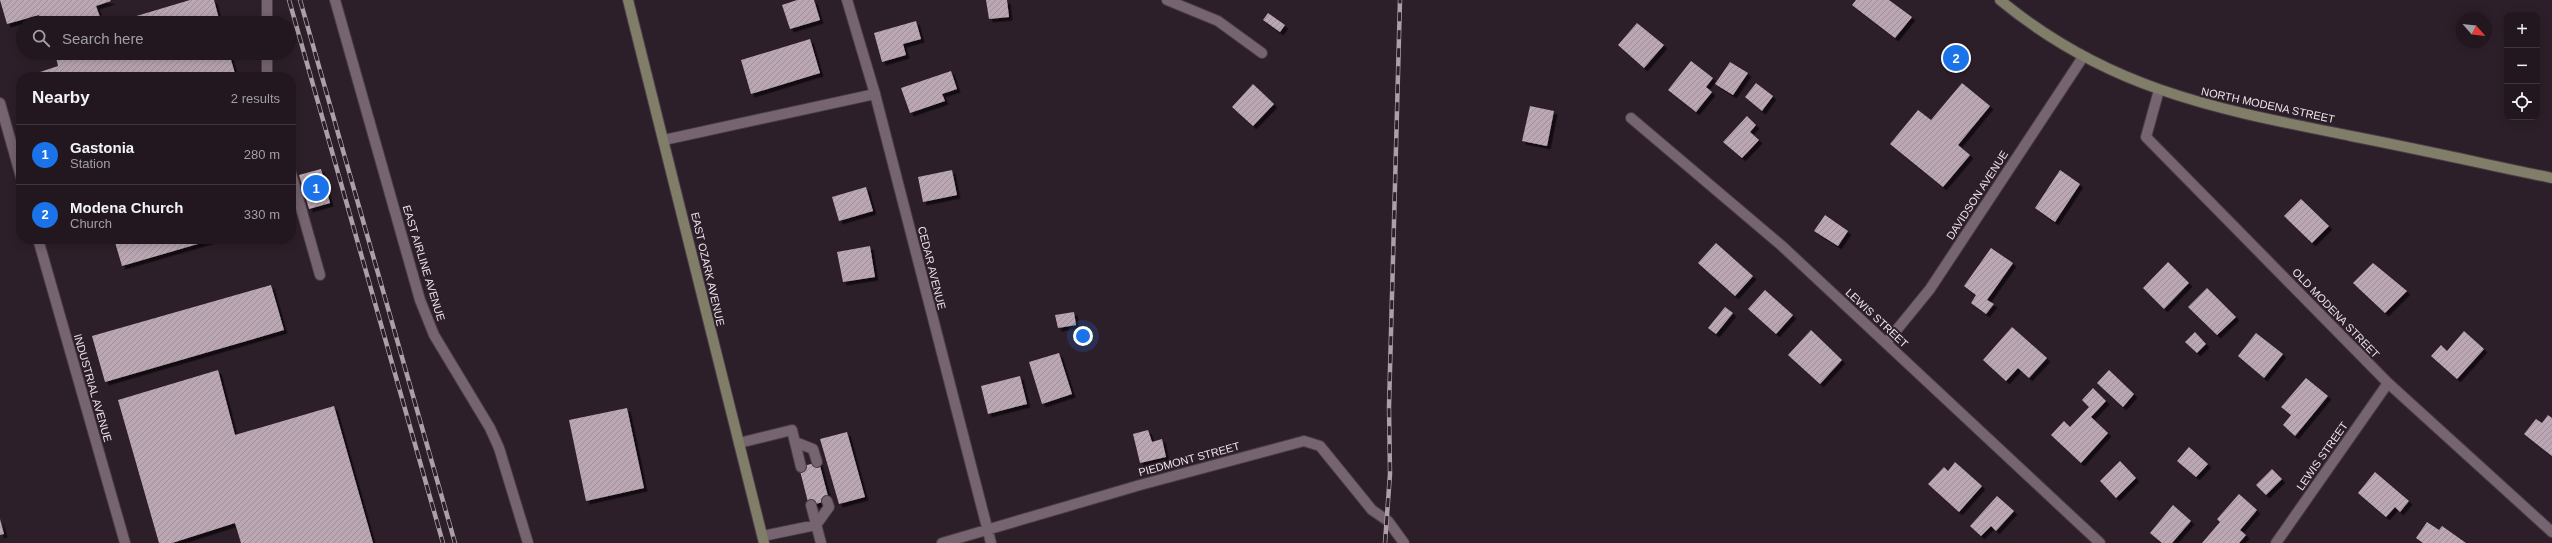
<!DOCTYPE html>
<html lang="en">
<head>
<meta charset="utf-8">
<style>
	:root { --surface:#22171f; --page:#2e242c; --text:#f1f3f6; --muted:#a29fa4; --line:#3f363d; --accent:#1a73e8 }
	body { margin:0; font-family:Helvetica,sans-serif; background:var(--page); color:var(--text) }
	.controls { position:absolute; right:12px; top:12px; display:grid; overflow:hidden; border-radius:8px; box-shadow:0 2px 10px #0003 }
	.controls button { width:36px; height:36px; display:grid; place-items:center; padding:0; border:0; border-bottom:1px solid var(--line); background:var(--surface); color:var(--text); font:20px sans-serif }
	.compass { position:absolute; left:2456px; top:12px; width:36px; height:36px; border-radius:50%; background:var(--surface); box-shadow:0 2px 10px #0003; rotate:118deg }
	.you { position:absolute; left:1083px; top:336px; width:14px; height:14px; margin:-10px; border:3px solid #fff; border-radius:50%; background:#1a73e8; box-shadow:0 0 0 6px #1a73e833 }
	.badge { display:grid; place-items:center; width:26px; height:26px; border-radius:50%; background:var(--accent); color:#fff; font-size:13px; font-weight:700 }
	.pin { position:absolute; translate:-50% -50%; border:2px solid #fff; box-shadow:0 1px 4px #0006 }
	.list { margin:0; padding:0; list-style:none }
	h2 { display:flex; justify-content:space-between; align-items:center; height:52px; margin:0; padding:0 16px; font-size:17px }
	h2 small { font-size:13px; font-weight:400; color:var(--muted) }
	.list li { display:grid; grid-template-columns:26px 1fr auto; gap:12px; align-items:center; box-sizing:border-box; height:60px; padding:0 16px; border-top:1px solid var(--line) }
	.list b { display:block; font-size:15px; white-space:nowrap }
	.list p { margin:0; font-size:13px; white-space:nowrap; color:var(--muted) }
	.list em { font-size:13px; font-style:normal; color:var(--muted) }
	.icon { flex:none; width:22px; height:22px; fill:none; stroke:currentColor; stroke-width:2; stroke-linecap:round; stroke-linejoin:round }
	.map { position:relative; flex:none; width:2552px; height:543px; overflow:hidden }
	.search { position:absolute; background:var(--surface); box-shadow:0 2px 10px #0003; left:16px; top:16px; width:280px; height:44px; display:flex; align-items:center; gap:10px; box-sizing:border-box; padding:0 14px; border-radius:22px; color:var(--muted); font-size:15px }
	.panel { position:absolute; background:var(--surface); box-shadow:0 2px 10px #0003; left:16px; top:72px; width:280px; height:172px; border-radius:16px }
	.map>svg:first-child { display:block }
</style>
</head>
<body>
<div class="map">
<svg width="2552" height="543" viewBox="0 0 2552 543">
	<defs>
		<pattern id="building-hatch" width="6" height="6" patternUnits="userSpaceOnUse"><rect width="6" height="6" fill="#baa7b3"/><path d="M-1 1l2-2M0 6l6-6M5 7l2-2" fill="none" stroke="#9d8e98"/></pattern>
		<filter id="shadow"><feDropShadow dx="3.5" dy="3.5" stdDeviation="0" flood-color="#0009"/></filter>
	</defs>
	<rect width="100%" height="100%" fill="#2d1f29"/>
	<path fill="url(#building-hatch)" filter="url(#shadow)" d="M0,0H110L111,1L96,6L100,17L81,23H41L39,15L7,24Z
		M190,0H214L220,23H113Z
		M797,0H814L820,20L790,29L782,5Z
		M986,0H1007L1009,17L989,19Z
		M1856,0H1889L1912,17L1895,38L1852,5Z
		M1268,13L1285,25L1280,32L1263,20Z
		M916,21L921,39L903,44L906,55L882,62L874,33Z
		M1637,23L1664,45L1644,68L1618,45Z
		M810,39L820,73L751,94L741,60Z
		M55,53H229L236,77H25L58,66Z
		M1691,61L1713,78L1706,87L1712,92L1696,112L1668,90Z
		M1730,62L1748,73L1733,95L1715,84Z
		M951,71L957,89L942,94L945,101L910,113L901,88Z
		M1756,83L1773,96L1762,111L1745,97Z
		M1962,83L1990,106L1958,145L1970,155L1943,187L1890,144L1918,110L1931,120Z
		M1253,84L1274,104L1253,126L1232,107Z
		M1530,106L1554,111L1547,146L1522,141Z
		M1747,116L1756,125L1750,132L1759,140L1742,158L1723,142Z
		M321,169L330,203L309,209L299,175Z
		M952,170L957,195L923,202L918,177Z
		M2060,170L2080,184L2055,222L2035,208Z
		M866,187L873,211L839,221L832,197Z
		M2301,199L2329,226L2312,243L2284,216Z
		M1825,215L1848,231L1838,246L1814,231Z
		M114,239H215L122,266Z
		M1716,243L1753,276L1735,296L1698,263Z
		M870,246L875,277L843,282L837,252Z
		M1991,248L2013,263L1987,300L1994,304L1986,314L1971,303L1976,295L1964,286Z
		M2168,262L2189,283L2164,309L2143,288Z
		M2373,263L2407,291L2385,313L2353,283Z
		M271,285L284,330L105,382L92,336Z
		M2207,288L2236,317L2217,335L2188,307Z
		M1765,290L1793,315L1776,334L1748,309Z
		M1725,307L1733,313L1716,334L1708,328Z
		M1074,312L1076,325L1058,328L1055,315Z
		M2012,327L2047,358L2029,378L2018,368L2006,381L1983,360Z
		M1811,330L1842,360L1820,384L1788,355Z
		M2464,331L2484,349L2457,379L2431,356L2441,345L2447,351Z
		M2195,332L2206,344L2197,353L2185,342Z
		M2256,333L2283,354L2264,378L2238,356Z
		M1059,353L1072,394L1042,404L1029,362Z
		M218,370L235,435L334,406L373,543H241L235,523L172,543H159L118,400Z
		M2109,370L2134,394L2123,407L2097,383Z
		M1020,376L1027,404L988,414L981,386Z
		M2306,378L2328,396L2295,436L2283,425L2291,415L2281,407Z
		M2093,388L2106,401L2091,417L2108,433L2081,463L2051,435L2064,421L2070,427L2089,407L2082,400Z
		M627,408L644,488L586,501L569,420Z
		M2548,415L2552,418V456L2524,434L2536,419L2542,423Z
		M1148,430L1152,442L1162,439L1166,457L1140,463L1133,434Z
		M847,432L865,497L839,504L820,439Z
		M2189,447L2208,464L2196,477L2177,461Z
		M2120,461L2136,478L2116,498L2100,481Z
		M819,462L829,500L809,506L799,467Z
		M1955,462L1982,486L1959,512L1928,484L1944,467L1948,471Z
		M2272,469L2282,479L2266,495L2256,485Z
		M2375,472L2409,501L2400,512L2395,507L2386,517L2358,493Z
		M2239,494L2257,510L2240,530L2246,535L2239,543H2202L2220,522L2217,519Z
		M1997,496L2014,511L1996,531L1991,526L1981,536L1970,526Z
		M2173,505L2191,521L2172,543H2162L2150,533Z
		M0,519L4,534L0,535Z
		M2427,522L2439,530L2442,526L2466,543H2423L2416,538Z"/>
	<g fill="none" stroke-linecap="round" stroke-linejoin="round">
		<g stroke="#493d45" stroke-width="12">
			<path id="lane" d="M267,0V23
				M267,53V77
				M664,140L875,94
				M291,173L320,275
				M795,442L813,449L817,462
				M739,443L792,430L801,467
				M811,505L821,543
				M763,536L816,525L829,507L827,501"/>
		</g>
		<g stroke="#493d45" stroke-width="12">
			<path id="street" d="M335,0L420,300L434,335L490,428L499,448L528,543
				M847,0L875,94L991,543
				M1167,0L1218,21L1262,53
				M2159,90L2146,137L2388,383L2552,532
				M0,103L21,177
				M1631,118L1782,246L2100,543
				M38,239L125,543
				M1886,343L1930,289L2083,57
				M942,543L1140,485L1304,441L1320,446L1372,510L1388,521L1404,543
				M2276,543L2388,383"/>
		</g>
		<g stroke="#493d45" stroke-width="12">
			<path id="secondary" d="M628,0L764,543
				M2000,0C2109,90 2217,109 2351,136C2418,149 2485,164 2552,178"/>
		</g>
		<use href="#lane" stroke="#766470" stroke-width="10"/>
		<use href="#street" stroke="#766470" stroke-width="10"/>
		<use href="#secondary" stroke="#807e68" stroke-width="10"/>
		<g stroke="#aba0a7" stroke-width="4.5">
			<path id="rail" d="M289,0L443,543
				M300,0L455,543
				M1385,543L1390,474L1389,407L1400,0"/>
		</g>
		<use href="#rail" stroke="#2d1f29" stroke-width="3" stroke-dasharray="9" stroke-linecap="butt"/>
	</g>
	<g text-anchor="middle" dominant-baseline="central" stroke-width="4" stroke-linejoin="round" paint-order="stroke">
		<g font-size="11" fill="#ede3e9" stroke="#2d1f29">
			<text transform="translate(2268 105) rotate(12)">NORTH MODENA STREET</text>
			<text transform="translate(1977 195) rotate(-57)">DAVIDSON AVENUE</text>
			<text transform="translate(424 263) rotate(73)">EAST AIRLINE AVENUE</text>
			<text transform="translate(932 268) rotate(76)">CEDAR AVENUE</text>
			<text transform="translate(708 269) rotate(77)">EAST OZARK AVENUE</text>
			<text transform="translate(2336 313) rotate(46)">OLD MODENA STREET</text>
			<text transform="translate(1877 318) rotate(43)">LEWIS STREET</text>
			<text transform="translate(93 388) rotate(74)">INDUSTRIAL AVENUE</text>
			<text transform="translate(2322 456) rotate(-55)">LEWIS STREET</text>
			<text transform="translate(1189 459) rotate(-15)">PIEDMONT STREET</text>
		</g>
	</g>
</svg>
<div class="controls">
<button>+</button>
<button>−</button>
<button><svg class="icon" aria-label="locate" viewBox="0 0 24 24"><circle cx="12" cy="12" r="6"/><path d="M12 2v4M12 18v4M2 12h4M18 12h4"/></svg></button>
</div>
<svg class="compass" viewBox="-18 -18 36 36"><path d="M0-13l5 13h-10z" fill="#e53935"/><path d="M0 13l5-13h-10z" fill="#a29fa4"/></svg>
<div class="you"></div>
<div class="pin badge" style="left:316px;top:188px">1</div>
<div class="pin badge" style="left:1956px;top:58px">2</div>
<div class="search"><svg class="icon" aria-label="search" viewBox="0 0 24 24"><circle cx="10" cy="10" r="6"/><path d="M15 15l6 6"/></svg>Search here</div>
<section class="panel">
<h2>Nearby<small>2 results</small></h2>
<ul class="list">
<li><span class="badge">1</span><div><b>Gastonia</b><p>Station</p></div><em>280 m</em></li>
<li><span class="badge">2</span><div><b>Modena Church</b><p>Church</p></div><em>330 m</em></li>
</ul>
</section>
</div>
</body>
</html>
